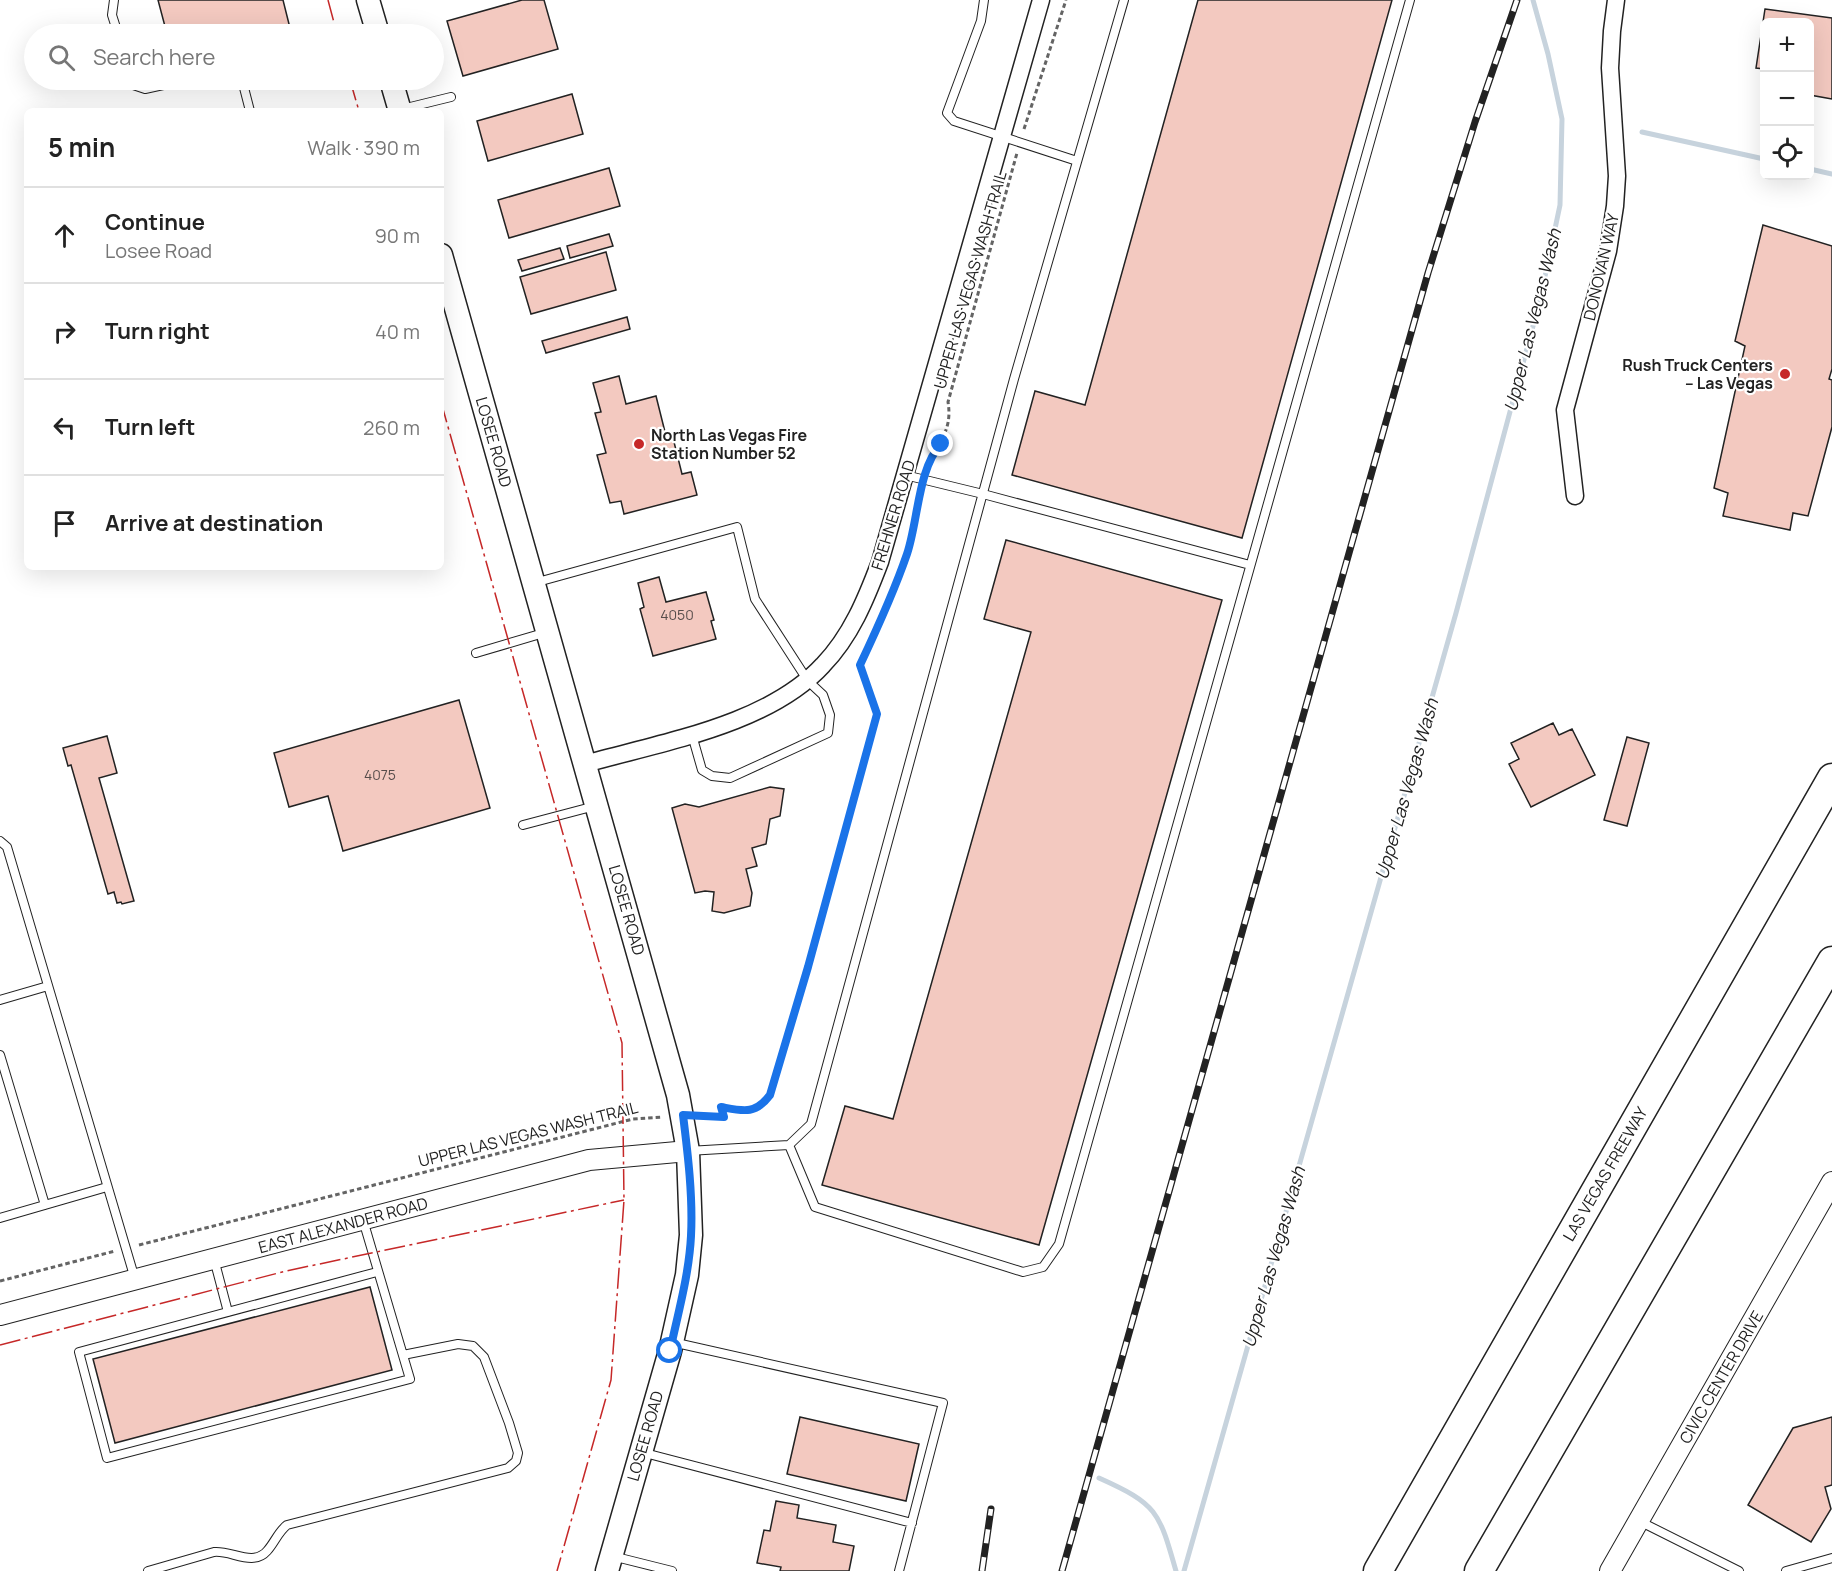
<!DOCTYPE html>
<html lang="en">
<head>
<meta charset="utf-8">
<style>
	:root { --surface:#fff; --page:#f2f2f2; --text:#222; --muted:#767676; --line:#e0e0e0 }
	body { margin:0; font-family:Manrope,sans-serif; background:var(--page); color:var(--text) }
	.controls { position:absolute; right:18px; top:18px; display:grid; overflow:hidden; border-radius:9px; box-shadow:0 6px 24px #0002 }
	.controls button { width:54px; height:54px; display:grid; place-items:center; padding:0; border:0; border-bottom:2px solid var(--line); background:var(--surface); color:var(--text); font:30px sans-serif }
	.stop { position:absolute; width:18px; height:18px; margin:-14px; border:4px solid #1a73e8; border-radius:50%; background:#fff }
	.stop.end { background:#1a73e8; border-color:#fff; box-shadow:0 2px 6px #0008 }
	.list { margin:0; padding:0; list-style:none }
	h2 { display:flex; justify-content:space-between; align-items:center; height:78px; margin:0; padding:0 24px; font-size:26px }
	h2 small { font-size:20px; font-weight:400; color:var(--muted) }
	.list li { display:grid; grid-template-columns:39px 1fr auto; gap:18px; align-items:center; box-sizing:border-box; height:96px; padding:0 24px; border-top:2px solid var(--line) }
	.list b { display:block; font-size:22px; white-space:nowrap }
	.list p { margin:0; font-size:20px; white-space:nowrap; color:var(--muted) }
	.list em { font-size:20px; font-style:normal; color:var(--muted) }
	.icon { flex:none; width:33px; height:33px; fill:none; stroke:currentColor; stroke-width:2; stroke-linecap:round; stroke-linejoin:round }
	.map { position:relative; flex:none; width:1832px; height:1571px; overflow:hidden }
	.search { position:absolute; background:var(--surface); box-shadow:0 6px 24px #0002; left:24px; top:24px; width:420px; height:66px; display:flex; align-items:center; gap:15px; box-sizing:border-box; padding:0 21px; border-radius:33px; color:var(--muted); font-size:22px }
	.panel { position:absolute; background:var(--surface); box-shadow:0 6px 24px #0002; left:24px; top:108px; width:420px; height:462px; border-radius:9px }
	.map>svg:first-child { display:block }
</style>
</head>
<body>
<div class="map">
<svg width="1832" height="1571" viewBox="0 0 1832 1571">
	<rect width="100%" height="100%" fill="#fff"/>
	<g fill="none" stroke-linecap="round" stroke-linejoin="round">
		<path stroke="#c7d3dd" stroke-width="5" d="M1642,132L1764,159
			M1810,169L1832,174
			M1099,1478C1157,1504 1159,1511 1176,1571
			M1184,1571L1456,613L1540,300L1560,205L1562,119L1548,54L1533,0"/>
	</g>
	<path fill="#f3c9c0" stroke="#222" stroke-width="1.5" d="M158,0H283L290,28L266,34H167Z
		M522,0H544L558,49L463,76L447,21Z
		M1198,0H1392L1242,538L1012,475L1035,391L1085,405Z
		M1765,9L1832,18V99L1810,95V22H1764V69L1756,68Z
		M572,94L583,134L488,161L477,121Z
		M609,168L620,206L509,238L498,200Z
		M1763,225L1832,246V369L1829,379L1832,380V427L1808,516L1793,513L1790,530L1723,516L1728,493L1714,488L1745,346L1735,341Z
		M609,234L613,246L570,258L567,246Z
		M560,248L564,259L522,271L518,260Z
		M606,252L616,290L531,314L520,277Z
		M627,317L630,329L546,353L542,341Z
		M619,376L626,404L656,396L666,436L672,434L682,474L691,472L697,495L624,514L621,501L610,503L597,455L606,453L595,413L601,412L593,383Z
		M1006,540L1222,600L1039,1245L822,1185L845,1106L893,1119L1031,632L984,619Z
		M659,577L666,602L706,592L714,620L711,621L716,639L653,656L640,609L644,607L638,583Z
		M459,700L490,808L343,851L328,796L289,807L274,753Z
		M1553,723L1559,735L1572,729L1595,775L1531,807L1509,764L1519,759L1511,743Z
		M107,736L117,773L99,778L134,901L122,904L121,902L117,903L114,892L108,894L71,765L68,766L63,748Z
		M1627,737L1649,743L1627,826L1604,820Z
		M770,787L784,789L780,816L770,819L766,844L752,848L757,866L746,869L752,893L750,906L724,913L712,911L714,892L705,891L695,893L672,808L685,804L699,807Z
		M370,1287L392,1370L115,1443L93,1359Z
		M800,1417L919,1444L906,1501L787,1474Z
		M1832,1417V1485L1825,1487L1831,1509L1811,1542L1748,1505L1793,1428Z
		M776,1501L799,1505L797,1518L836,1525L833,1542L854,1546L849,1571H780L781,1567L757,1563L764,1530L770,1531Z"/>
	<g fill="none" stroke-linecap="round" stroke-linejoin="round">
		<g stroke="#222" stroke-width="10">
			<path id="service" d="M114,0L112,15L118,34
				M984,0L981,21L947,113L954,121L1077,161
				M132,80L133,85L145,89L186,80
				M242,80L250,111
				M402,109L451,97
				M905,475L983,494L1250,565
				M534,583L737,527L755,599L808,681L823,695L830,715L828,733L730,778L712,776L702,770L692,735
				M476,653L547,632
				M523,825L595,806
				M0,841L7,847L135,1279
				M0,1000L48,986
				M0,1055L45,1205
				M789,1145L815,1207L1023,1272L1043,1267L1059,1244L1410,0
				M688,1151L789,1145L811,1124L1014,379L1124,0
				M0,1218L107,1187
				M363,1220L410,1379L107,1458L79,1352L377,1272
				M214,1259L228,1312
				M672,1342L943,1403L899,1571
				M641,1452L912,1523
				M1639,1521L1739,1571
				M612,1556L672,1571
				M148,1571L214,1552C231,1550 253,1567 267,1551C275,1542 278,1532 287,1525L508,1468L516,1461L518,1453L509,1423L484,1357L473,1346L458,1344L403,1355
				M1786,1571L1832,1558"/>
		</g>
		<g stroke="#222" stroke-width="19">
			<path id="minor" d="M1575,496L1565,410L1608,251L1615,206L1617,176L1610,68L1612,31L1616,0
				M585,764C662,742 768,725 823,665C851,636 866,599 880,562L1041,0"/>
		</g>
		<g stroke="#222" stroke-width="22">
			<path id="tertiary" d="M0,1315L589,1160L688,1151
				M1610,1571L1832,1182"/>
		</g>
		<g stroke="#222" stroke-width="25">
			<path id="secondary" d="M368,0L378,34
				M391,80L400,111
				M441,255L678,1095L688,1151L691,1235L687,1275L670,1351L607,1571"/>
		</g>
		<g stroke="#222" stroke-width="31">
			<path id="motorway" d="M1378,1571L1832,778
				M1479,1571L1832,961"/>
		</g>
		<path stroke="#646464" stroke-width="3" stroke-dasharray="4.5 3" stroke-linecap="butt" d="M1024,129L1066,0
			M928,467C937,442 953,432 948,402L1017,153
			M702,1116L725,1117L721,1107C743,1111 755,1115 770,1095L808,967L877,714L860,665C877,629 894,592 907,554C914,533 916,512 921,491
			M139,1245L633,1119L662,1117
			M0,1281L115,1251"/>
		<use href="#service" stroke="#fff" stroke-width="8"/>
		<use href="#minor" stroke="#fff" stroke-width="16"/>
		<use href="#tertiary" stroke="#fff" stroke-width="20"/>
		<use href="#secondary" stroke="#fff" stroke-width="22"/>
		<use href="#motorway" stroke="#fff" stroke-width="28"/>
		<g stroke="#222" stroke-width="7">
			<path id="rail" d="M982,1571L991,1509
				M1062,1571L1428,273L1475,122L1517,0"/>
		</g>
		<use href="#rail" stroke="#fff" stroke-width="4.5" stroke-dasharray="14" stroke-linecap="butt"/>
		<path stroke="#c62828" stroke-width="1.5" stroke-dasharray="21 4.5 3 4.5" stroke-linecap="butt" d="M328,0L337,34
			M350,80L359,111
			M441,402L622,1043L624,1200L611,1380L557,1571
			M0,1345L286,1271L624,1200"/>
	</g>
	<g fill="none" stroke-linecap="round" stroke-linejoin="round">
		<path stroke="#1a73e8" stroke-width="8" d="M670,1351C678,1313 689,1275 691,1236C693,1197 688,1155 683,1115L724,1117L721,1107C743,1111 755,1115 770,1095L808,967L877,714L860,665C877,629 894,592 907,554C918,522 918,468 941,444"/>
	</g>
	<g fill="#c62828" stroke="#fff" stroke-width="2">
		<circle cx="1785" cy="374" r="6"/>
		<circle cx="639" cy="444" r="6"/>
	</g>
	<g text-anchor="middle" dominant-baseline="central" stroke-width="4.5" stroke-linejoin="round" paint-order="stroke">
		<g font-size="14" fill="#564c4a">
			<text x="677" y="614">4050</text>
			<text x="380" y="774">4075</text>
		</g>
		<g font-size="16" fill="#222" stroke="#fff">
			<text transform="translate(1601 267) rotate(-77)">DONOVAN WAY</text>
			<text transform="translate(970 280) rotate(-74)">UPPER LAS VEGAS WASH TRAIL</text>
			<text transform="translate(494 442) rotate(74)">LOSEE ROAD</text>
			<text transform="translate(893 515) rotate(-73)">FREHNER ROAD</text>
			<text transform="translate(627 910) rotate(74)">LOSEE ROAD</text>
			<text transform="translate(528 1134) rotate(-14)">UPPER LAS VEGAS WASH TRAIL</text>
			<text transform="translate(1605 1174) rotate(-60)">LAS VEGAS FREEWAY</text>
			<text transform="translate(343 1225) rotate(-15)">EAST ALEXANDER ROAD</text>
			<text transform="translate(1721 1377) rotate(-60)">CIVIC CENTER DRIVE</text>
			<text transform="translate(645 1436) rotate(-74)">LOSEE ROAD</text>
		</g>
		<g font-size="16" font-weight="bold" fill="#222" stroke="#fff" text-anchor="end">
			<text x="1773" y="365">Rush Truck Centers<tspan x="1773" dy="18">– Las Vegas</tspan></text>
			<text x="651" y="435" text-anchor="start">North Las Vegas Fire<tspan x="651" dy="18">Station Number 52</tspan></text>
		</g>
		<g font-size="18" font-style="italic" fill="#222" stroke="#fff">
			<text transform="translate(1532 320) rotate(-76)">Upper Las Vegas Wash</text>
			<text transform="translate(1406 789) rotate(-74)">Upper Las Vegas Wash</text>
			<text transform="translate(1273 1257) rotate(-74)">Upper Las Vegas Wash</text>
		</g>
	</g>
</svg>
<div class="controls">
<button>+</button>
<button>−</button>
<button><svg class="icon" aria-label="locate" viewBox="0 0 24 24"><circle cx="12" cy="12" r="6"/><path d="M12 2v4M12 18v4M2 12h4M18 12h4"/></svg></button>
</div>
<div class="stop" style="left:670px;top:1351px"></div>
<div class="stop end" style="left:941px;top:444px"></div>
<div class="search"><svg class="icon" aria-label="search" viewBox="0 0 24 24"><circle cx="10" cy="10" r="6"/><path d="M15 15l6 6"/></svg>Search here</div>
<section class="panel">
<h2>5 min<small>Walk · 390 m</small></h2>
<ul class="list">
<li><svg class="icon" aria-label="ahead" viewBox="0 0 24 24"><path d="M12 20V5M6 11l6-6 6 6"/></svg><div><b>Continue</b><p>Losee Road</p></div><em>90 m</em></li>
<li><svg class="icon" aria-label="right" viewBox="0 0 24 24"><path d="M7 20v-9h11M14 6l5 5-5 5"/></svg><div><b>Turn right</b></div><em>40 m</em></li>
<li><svg class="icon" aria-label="left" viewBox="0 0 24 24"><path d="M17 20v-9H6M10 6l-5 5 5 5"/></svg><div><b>Turn left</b></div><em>260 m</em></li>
<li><svg class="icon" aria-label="arrive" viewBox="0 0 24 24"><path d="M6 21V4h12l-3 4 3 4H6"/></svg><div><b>Arrive at destination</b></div></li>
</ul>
</section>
</div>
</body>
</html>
